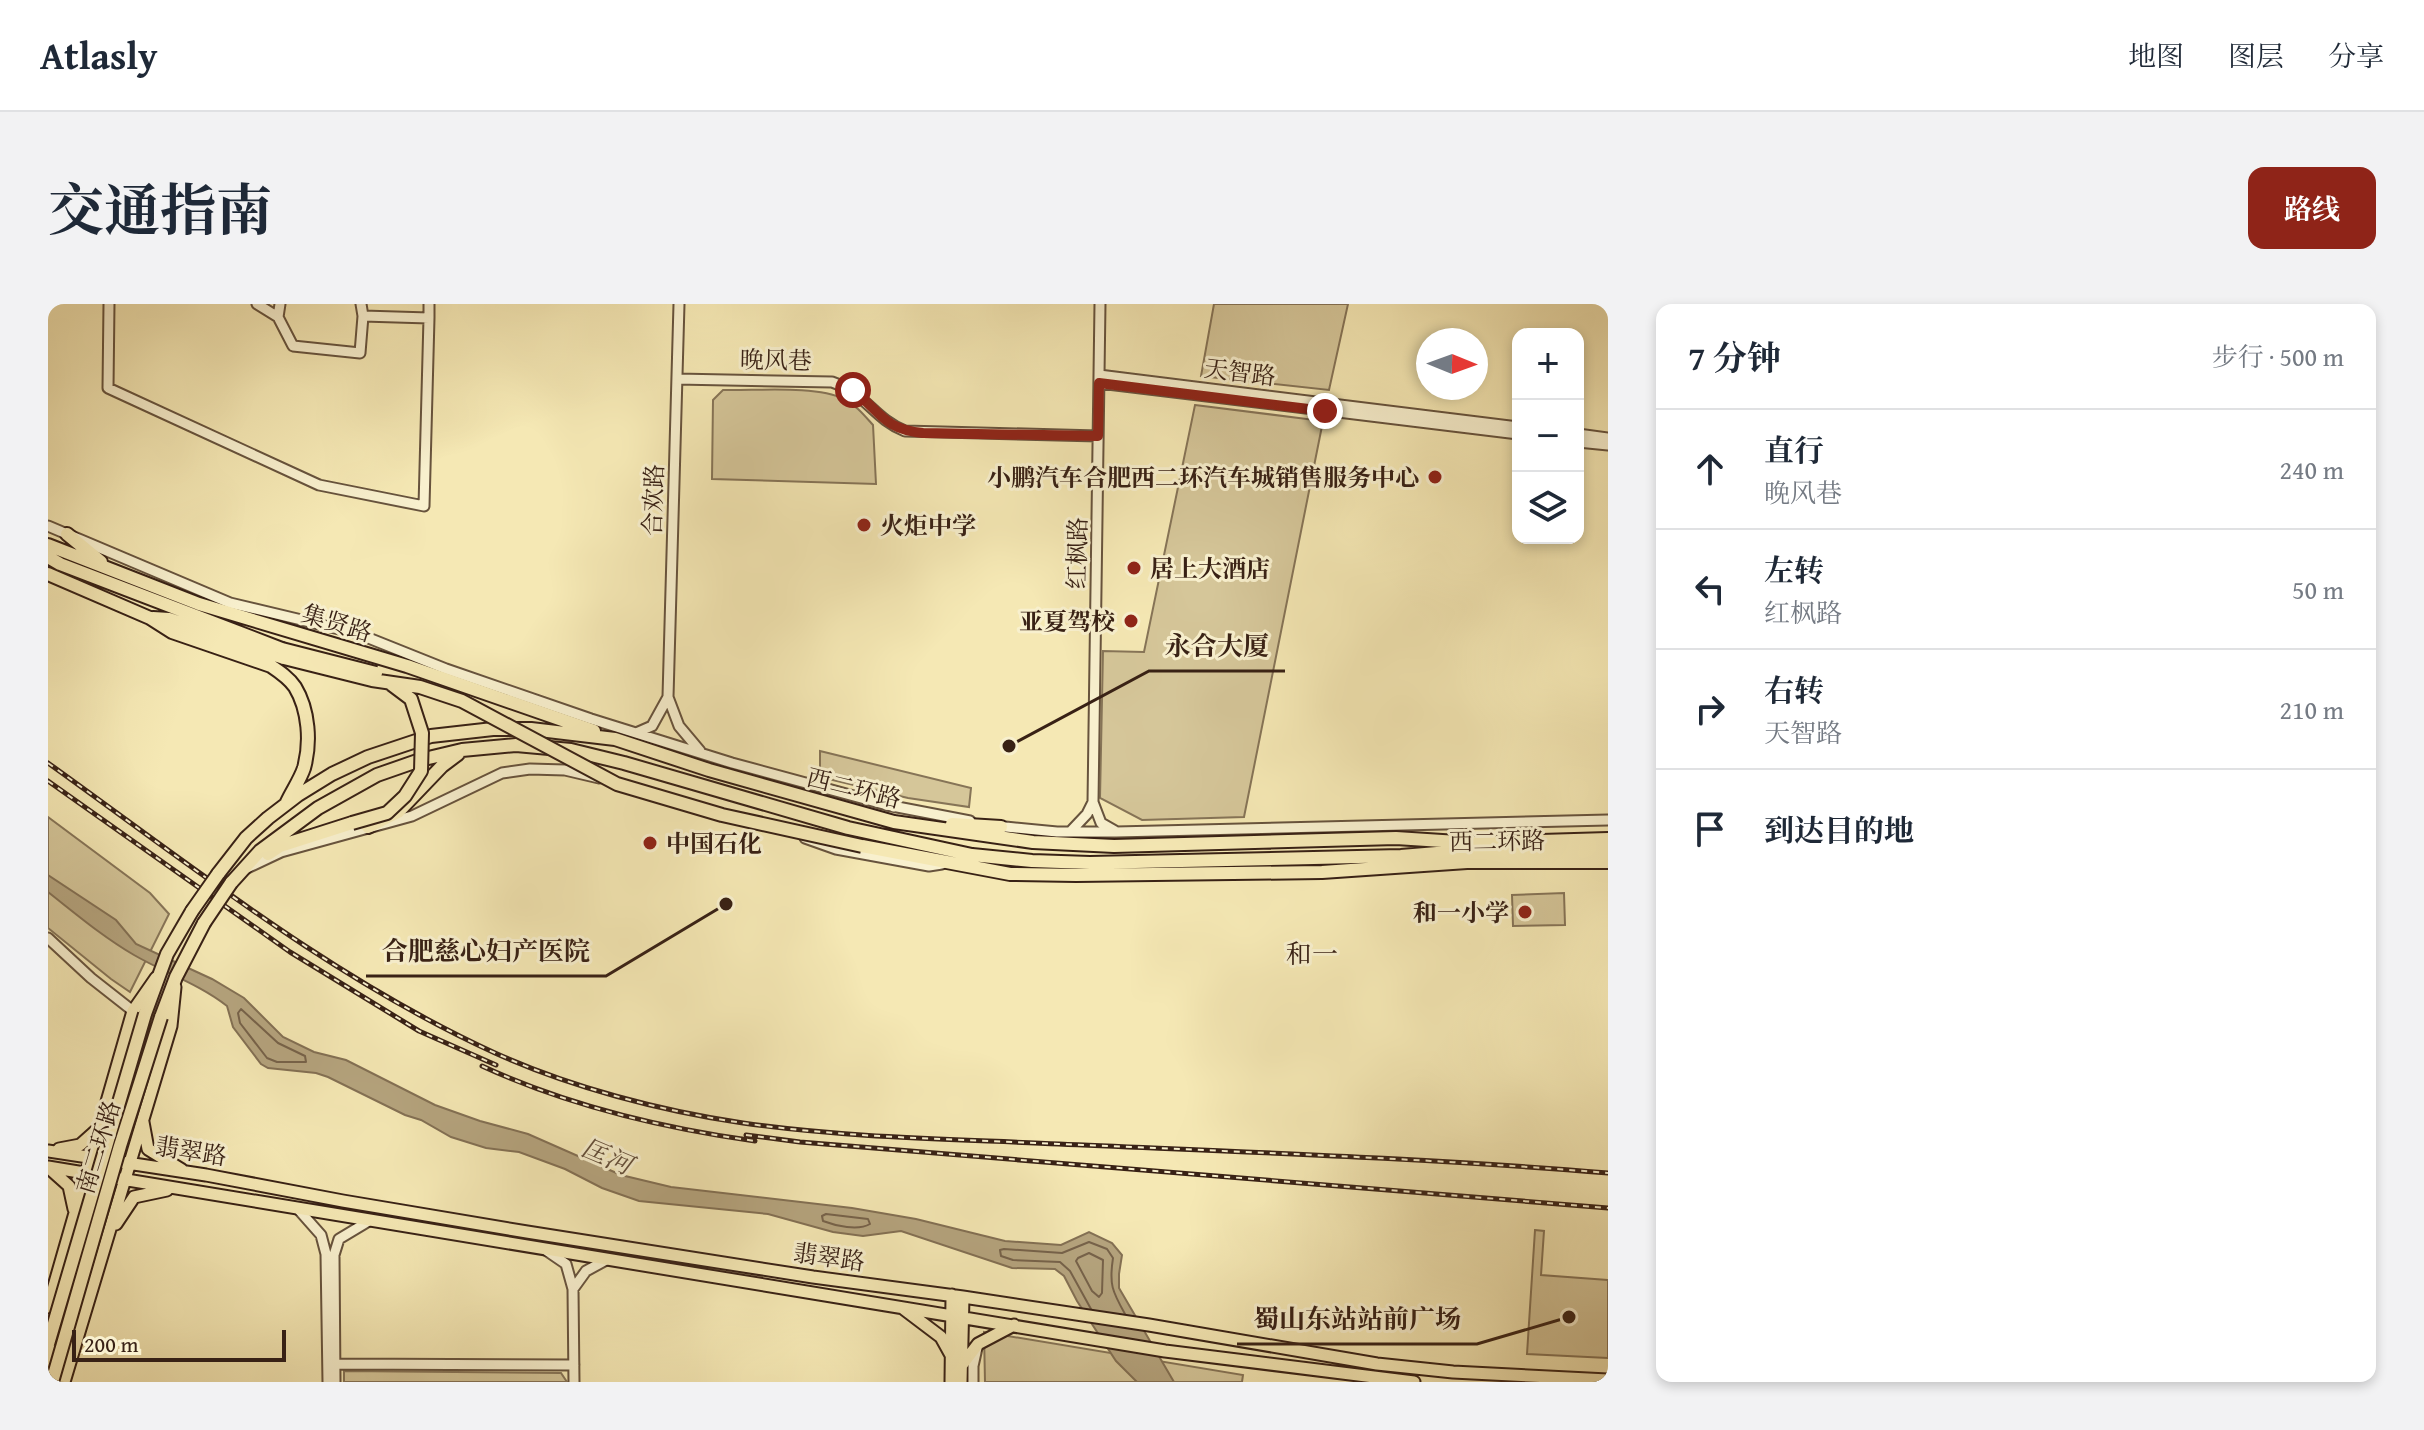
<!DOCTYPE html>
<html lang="zh">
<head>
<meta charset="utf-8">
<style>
	:root { --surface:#fff; --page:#f2f2f3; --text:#1f2937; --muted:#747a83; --line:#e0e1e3; --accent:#8f2418 }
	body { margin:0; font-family:"Gentium Book Plus","Noto Serif SC",serif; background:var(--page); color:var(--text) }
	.controls { position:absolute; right:24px; top:24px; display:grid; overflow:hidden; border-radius:16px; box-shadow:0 4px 12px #0003 }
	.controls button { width:72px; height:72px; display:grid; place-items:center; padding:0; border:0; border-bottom:2px solid var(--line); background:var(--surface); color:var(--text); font:40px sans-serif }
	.compass { position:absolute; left:1368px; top:24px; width:72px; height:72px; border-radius:50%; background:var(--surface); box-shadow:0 4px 12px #0003; rotate:91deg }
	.scale { position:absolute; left:24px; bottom:20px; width:214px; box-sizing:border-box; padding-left:8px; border:4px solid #382115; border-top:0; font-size:22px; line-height:28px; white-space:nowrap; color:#382115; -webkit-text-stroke:6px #f8f0ce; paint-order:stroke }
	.stop { position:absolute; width:24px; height:24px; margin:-18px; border:6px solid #8f2418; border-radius:50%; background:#fff }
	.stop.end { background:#8f2418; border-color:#fff; box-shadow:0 2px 8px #0008 }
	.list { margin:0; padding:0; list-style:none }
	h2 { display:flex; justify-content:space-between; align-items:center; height:104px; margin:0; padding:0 32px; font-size:34px }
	h2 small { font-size:26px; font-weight:400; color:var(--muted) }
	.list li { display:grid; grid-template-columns:52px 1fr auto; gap:24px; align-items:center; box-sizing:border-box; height:120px; padding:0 32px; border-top:2px solid var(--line) }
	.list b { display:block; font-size:30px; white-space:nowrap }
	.list p { margin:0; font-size:26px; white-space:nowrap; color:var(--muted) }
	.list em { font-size:26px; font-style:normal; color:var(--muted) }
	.icon { flex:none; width:44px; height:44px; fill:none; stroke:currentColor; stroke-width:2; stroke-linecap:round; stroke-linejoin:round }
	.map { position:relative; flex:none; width:1560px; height:1078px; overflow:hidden; border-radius:16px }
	header { display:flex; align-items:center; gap:48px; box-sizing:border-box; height:112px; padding:0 40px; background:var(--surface); border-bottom:2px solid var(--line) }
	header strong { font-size:38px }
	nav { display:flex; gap:44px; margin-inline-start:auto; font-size:28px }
	.intro { display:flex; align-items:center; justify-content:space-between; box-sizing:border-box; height:192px; padding:0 48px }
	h1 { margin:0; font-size:56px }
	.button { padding:20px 36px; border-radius:16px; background:var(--accent); color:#fff; font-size:28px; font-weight:700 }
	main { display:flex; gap:48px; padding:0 48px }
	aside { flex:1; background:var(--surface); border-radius:16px; box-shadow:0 4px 12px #0003 }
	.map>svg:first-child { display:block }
</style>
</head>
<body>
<header>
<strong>Atlasly</strong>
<nav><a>地图</a><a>图层</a><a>分享</a></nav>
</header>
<div class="intro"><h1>交通指南</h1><a class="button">路线</a></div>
<main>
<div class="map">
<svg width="1560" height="1078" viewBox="0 0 1560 1078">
	<rect width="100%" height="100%" fill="#f5e8b4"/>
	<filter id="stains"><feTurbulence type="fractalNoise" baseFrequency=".0025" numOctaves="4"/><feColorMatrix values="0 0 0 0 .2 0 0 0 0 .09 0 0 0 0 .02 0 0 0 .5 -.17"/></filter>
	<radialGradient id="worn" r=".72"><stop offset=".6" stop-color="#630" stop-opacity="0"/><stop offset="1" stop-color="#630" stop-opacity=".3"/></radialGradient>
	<path fill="#d5c699" stroke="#867457" stroke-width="2" d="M1166,0H1300L1281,86L1153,72Z
		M675,86C707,87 768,81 796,95C808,101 816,111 825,121L828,180L664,175L665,96Z
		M1147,101L1275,117L1196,513L1094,516L1052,494L1055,347L1096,348Z
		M772,447L923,484L921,503L860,494L772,473Z
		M0,513L102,589L121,610L82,688L63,675L0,624Z
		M1516,589L1517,621L1465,622L1464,591Z
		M1487,926L1496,927L1493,971L1560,976V1054L1479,1050Z
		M936,1028L1195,1071L1194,1078H937Z
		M296,1067L513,1069L519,1078H296Z"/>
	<path fill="#b5a47e" stroke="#837054" stroke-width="2" d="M0,571L68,616L88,640L164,675L196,694L235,733L266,748L298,756L387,801L432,817L480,830L573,871L623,883L804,904L868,915L957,937L1013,941L1041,928L1064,939L1074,951L1071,970V984L1126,1078H1089L1068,1057L1029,997L1016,972L1007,965L964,964L853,927L815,932L785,928L720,910L591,897L554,884L517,865L471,848L438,844L403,833L373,816L357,811L280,773L268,769L220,764L213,760L185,723L179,702C151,680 117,669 86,651C55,633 28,610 0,588Z"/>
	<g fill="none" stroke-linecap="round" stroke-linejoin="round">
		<path stroke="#76624a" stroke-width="2" d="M193,705L230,739L257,752L258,758H229L219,754L192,719L190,709Z
			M778,910L820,915L822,920C810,927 788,922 775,917L774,912Z
			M1041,949L1055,956L1054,989L1051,993L1044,987L1028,957L1030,954Z
			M1043,1005L1022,967L1012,958L965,956L953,952L952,946L956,945L1014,949L1041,938L1059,945L1065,954C1061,980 1064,987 1077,1010"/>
		<g stroke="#67533d" stroke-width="13">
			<path id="minor" d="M61,0L60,84L271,181L376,202L381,14
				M209,0L230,13L245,42L312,49L315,12L381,14V0
				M313,0L315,12
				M631,0L620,393L631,422L652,447
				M1052,0L1045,498L1053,519L1067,527
				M230,13L232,0
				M1051,71L1470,123
				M629,75L784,78C819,90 825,114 857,127L1050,132
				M1051,79L1470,130
				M1530,130L1560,134
				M1530,138L1560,141
				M0,222L182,299L308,329L398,365L543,415L684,459L839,501L922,517
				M588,429L604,422L620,393
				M948,522L1009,528H1068L1560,516
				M1022,528L1039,510L1045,498
				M757,534L788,545L881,562L894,560
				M197,565L233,548L364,512L454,469L482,465L517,466L551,474
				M0,634L43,674L85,707
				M250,905L273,931L278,950L280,1078
				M499,947L518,960L525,985L538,967L560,955
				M525,985L526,1078
				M286,1060L526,1061
				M287,1078L286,951L291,935L321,917
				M925,1078V1062L929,1044"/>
		</g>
		<g stroke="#382115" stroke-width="15">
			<path id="major" d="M95,818L100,845L134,866
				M11,845L32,841L51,824
				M0,847L158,871L295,897L479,928L765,973L915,993L1101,1021L1329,1060L1405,1068L1560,1076
				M0,863L1117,1047L1366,1078
				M1,864L21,882L26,905
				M68,920L86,893L119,886
				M0,1003L85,707L108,674
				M856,1005L893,1033L903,1051
				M914,1061L930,1040L966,1021
				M16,1078L123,722L127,683
				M903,1078L904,991
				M913,1078L915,993"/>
		</g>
		<g stroke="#382115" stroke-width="16">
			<path id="highway" d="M19,230L53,258
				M0,241L151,300L359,362L546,427
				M0,253L12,260L234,345
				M0,270L102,314L124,328L223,362C232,368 241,374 247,383C261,406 263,439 256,464C252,476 244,487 239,498
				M105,314L121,315L236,354
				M904,520L953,523
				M320,523L350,508L394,462L410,450
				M814,542L962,570L1028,571L1274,568L1419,558H1560
				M220,550L232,542L304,519
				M170,570L198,534L220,514L250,491L284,470L320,453L383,432L445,425H483L567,435L661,466L846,518L985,538L1066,542L1348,534L1425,539L1560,535
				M183,579L212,547L270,504L329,471L372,456L414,446L468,441L523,446L576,459L800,524L924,551L984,557L1042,559L1353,552L1425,546H1560
				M97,710L119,650L144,607
				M113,713L128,673L156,619"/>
		</g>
		<use href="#minor" stroke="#f8f0ce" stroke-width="9"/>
		<use href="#major" stroke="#f5e8b4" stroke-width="11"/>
		<use href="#highway" stroke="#f5e8b4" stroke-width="12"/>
		<g stroke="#382115" stroke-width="5">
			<path id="rail" d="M0,459C144,562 285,675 447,749C522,783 613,807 695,819C799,834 906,835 1011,840C1194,848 1377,854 1560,869
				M0,477L242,648L371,727L448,761
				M434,762C521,802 614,824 707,837
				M698,831L752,838L1560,904"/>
		</g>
		<use href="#rail" stroke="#f8f0ce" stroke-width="2" stroke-dasharray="6" stroke-linecap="butt"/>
		<g stroke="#382115" stroke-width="16" stroke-linecap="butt">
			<path id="highway-bridge" d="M234,345L328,369
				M236,354L324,376L372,383L414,397L569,480L674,511L814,542
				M304,519L339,509L357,492L373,467L374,429L363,395L343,380
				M144,607L170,570
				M156,619L183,579
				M0,1040L97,710
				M4,1078L72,842L113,713"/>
		</g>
		<use href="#highway-bridge" stroke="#f5e8b4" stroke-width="12"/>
	</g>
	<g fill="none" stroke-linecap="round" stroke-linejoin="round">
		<path stroke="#8f2418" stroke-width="10" d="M805,86C833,108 835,125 875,129L1050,132L1051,79L1277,107"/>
	</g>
	<g fill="#8f2418" stroke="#f8f0ce" stroke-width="3">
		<circle cx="1387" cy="173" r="8"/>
		<circle cx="816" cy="221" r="8"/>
		<circle cx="1086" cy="264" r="8"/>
		<circle cx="1083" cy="317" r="8"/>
		<circle cx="602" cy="539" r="8"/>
		<circle cx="1477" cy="608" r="8"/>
	</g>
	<g text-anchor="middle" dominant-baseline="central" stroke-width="6" stroke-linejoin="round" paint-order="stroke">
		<g font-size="24" fill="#382115" stroke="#f8f0ce">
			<text transform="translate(728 56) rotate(1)">晚风巷</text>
			<text transform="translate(1192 68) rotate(7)">天智路</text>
			<text transform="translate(605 196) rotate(-88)">合欢路</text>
			<text transform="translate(1029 249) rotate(-89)">红枫路</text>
			<text transform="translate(289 319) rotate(17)">集贤路</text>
			<text transform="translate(806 484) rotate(14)">西二环路</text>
			<text transform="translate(1449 537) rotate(-1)">西二环路</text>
			<text transform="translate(50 843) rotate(-73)">南二环路</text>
			<text transform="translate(143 847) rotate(9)">翡翠路</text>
			<text transform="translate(781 953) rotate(8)">翡翠路</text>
		</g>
		<g font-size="24" font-weight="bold" fill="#382115" stroke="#f8f0ce" text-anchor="end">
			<text x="1371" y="173">小鹏汽车合肥西二环汽车城销售服务中心</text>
			<text x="832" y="221" text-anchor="start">火炬中学</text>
			<text x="1102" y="264" text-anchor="start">居上大酒店</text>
			<text x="1067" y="317">亚夏驾校</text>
			<text x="618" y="539" text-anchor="start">中国石化</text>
			<text x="1461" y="608">和一小学</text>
		</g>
		<g font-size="26" fill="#382115" stroke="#f8f0ce">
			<text x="1264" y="649">和一</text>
		</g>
		<g font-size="26" font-style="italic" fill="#644f3a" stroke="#f8f0ce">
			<text transform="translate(559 852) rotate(23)">匡河</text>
		</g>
	</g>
	<path fill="none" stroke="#382115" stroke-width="3" d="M961 442L1101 367H1237M678 600L558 672H318M1521 1013L1429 1040H1189"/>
	<g fill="#382115" stroke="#f8f0ce" stroke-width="3">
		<circle cx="961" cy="442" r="8"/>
		<circle cx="678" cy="600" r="8"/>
		<circle cx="1521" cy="1013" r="8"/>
	</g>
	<g font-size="26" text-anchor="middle" font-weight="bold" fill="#382115" stroke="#f8f0ce" stroke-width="6" stroke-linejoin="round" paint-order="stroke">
		<text x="1169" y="351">永合大厦</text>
		<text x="438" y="656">合肥慈心妇产医院</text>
		<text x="1309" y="1024">蜀山东站站前广场</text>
	</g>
	<rect width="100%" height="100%" filter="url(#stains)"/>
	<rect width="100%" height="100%" fill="url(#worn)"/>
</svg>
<div class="controls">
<button>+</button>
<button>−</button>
<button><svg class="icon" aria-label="layers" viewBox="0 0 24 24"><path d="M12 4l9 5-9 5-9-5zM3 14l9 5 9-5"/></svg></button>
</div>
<svg class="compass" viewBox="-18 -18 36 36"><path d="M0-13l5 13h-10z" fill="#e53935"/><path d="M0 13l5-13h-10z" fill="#747a83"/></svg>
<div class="scale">200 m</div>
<div class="stop" style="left:805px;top:86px"></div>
<div class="stop end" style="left:1277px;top:107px"></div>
</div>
<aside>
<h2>7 分钟<small>步行 · 500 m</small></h2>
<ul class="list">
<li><svg class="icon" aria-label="ahead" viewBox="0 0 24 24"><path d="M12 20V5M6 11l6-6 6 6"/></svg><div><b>直行</b><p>晚风巷</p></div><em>240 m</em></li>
<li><svg class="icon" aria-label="left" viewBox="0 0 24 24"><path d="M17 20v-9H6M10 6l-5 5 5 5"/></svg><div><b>左转</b><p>红枫路</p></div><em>50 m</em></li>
<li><svg class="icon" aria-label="right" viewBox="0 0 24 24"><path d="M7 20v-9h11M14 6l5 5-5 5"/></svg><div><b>右转</b><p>天智路</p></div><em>210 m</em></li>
<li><svg class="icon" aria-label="arrive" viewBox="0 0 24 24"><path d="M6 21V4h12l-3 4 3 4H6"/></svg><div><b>到达目的地</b></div></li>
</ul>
</aside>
</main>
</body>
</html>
